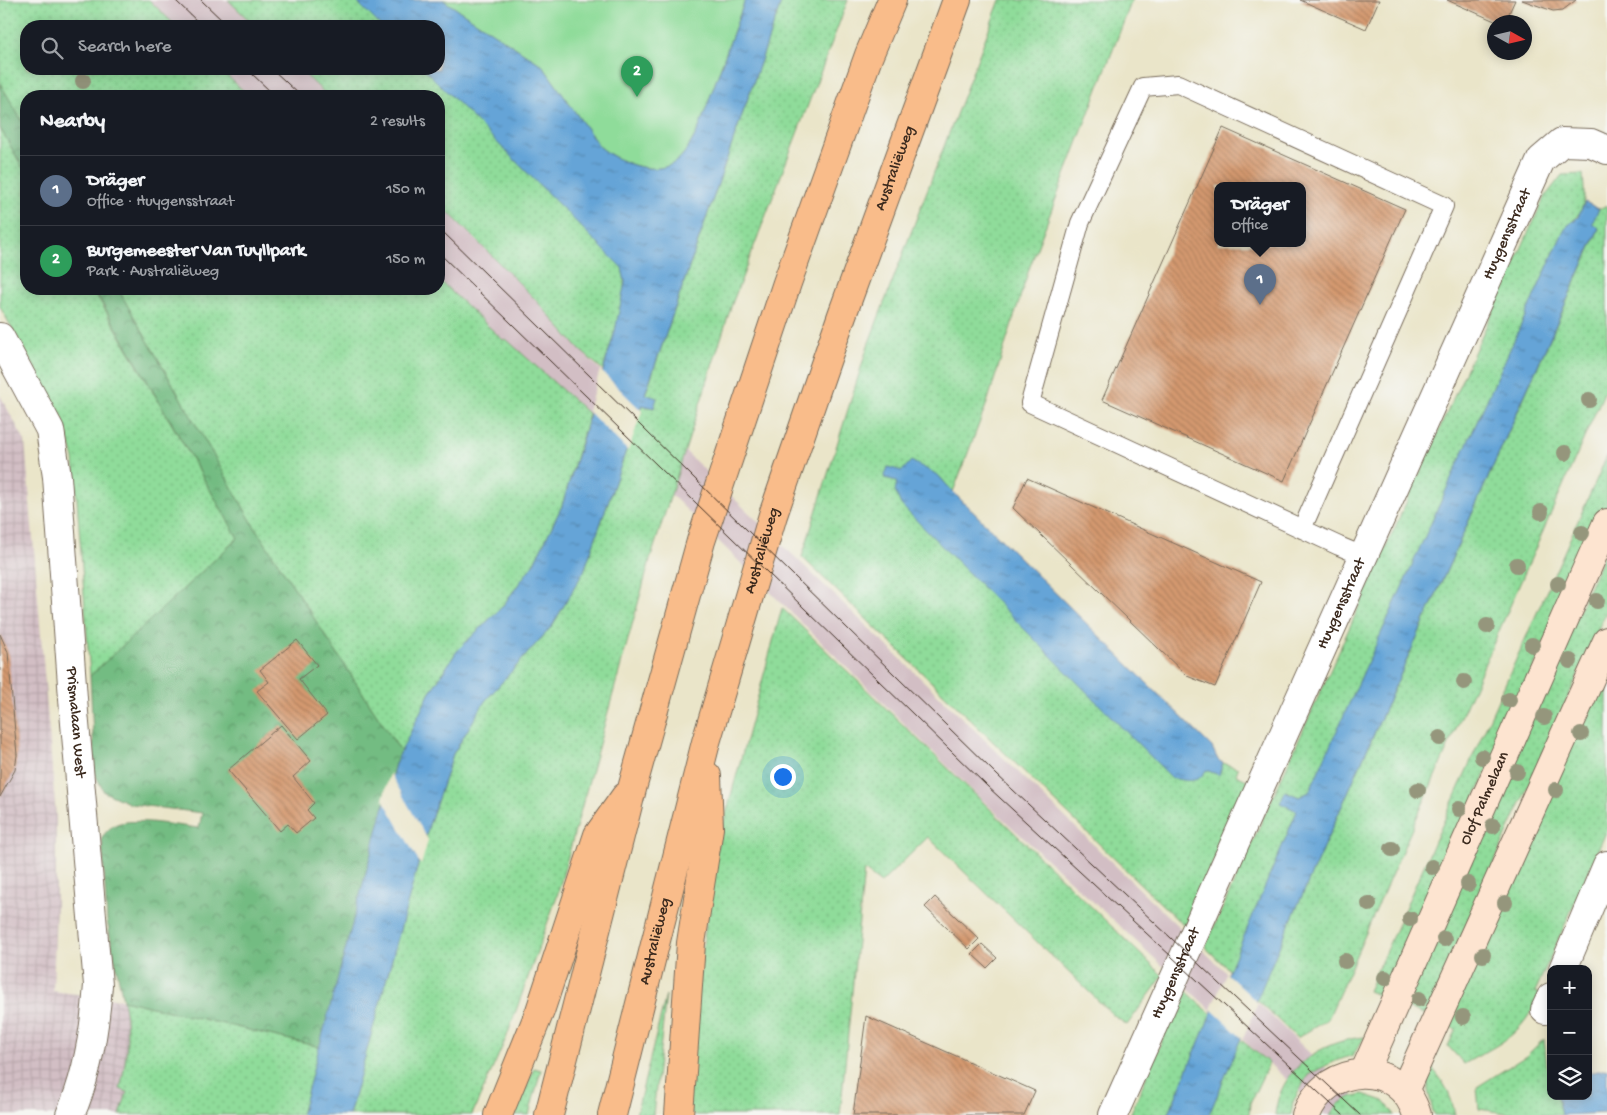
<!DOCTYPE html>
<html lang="en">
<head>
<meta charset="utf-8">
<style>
	:root { --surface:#171b24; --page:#20242c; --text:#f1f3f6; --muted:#9ea1a6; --line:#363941; --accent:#db2777 }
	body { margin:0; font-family:"Gochi Hand",sans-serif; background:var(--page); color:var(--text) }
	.controls { position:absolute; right:15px; bottom:15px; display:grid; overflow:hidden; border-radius:10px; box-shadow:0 2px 12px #0003 }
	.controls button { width:45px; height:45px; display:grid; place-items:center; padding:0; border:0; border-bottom:1px solid var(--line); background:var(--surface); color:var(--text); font:25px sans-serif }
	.compass { position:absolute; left:1487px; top:15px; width:45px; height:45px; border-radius:50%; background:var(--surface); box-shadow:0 2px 12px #0003; rotate:98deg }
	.you { position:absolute; left:782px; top:776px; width:18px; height:18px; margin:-12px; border:4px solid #fff; border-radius:50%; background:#1a73e8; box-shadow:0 0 0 8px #1a73e833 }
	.badge { display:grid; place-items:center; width:32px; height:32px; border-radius:50%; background:var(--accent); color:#fff; font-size:16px; font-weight:700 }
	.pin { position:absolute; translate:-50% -41px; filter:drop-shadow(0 1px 2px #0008) }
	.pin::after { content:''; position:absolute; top:26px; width:18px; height:15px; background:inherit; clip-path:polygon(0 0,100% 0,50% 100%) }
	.popup { position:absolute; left:1214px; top:182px; width:92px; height:65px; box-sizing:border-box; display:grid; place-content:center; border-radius:10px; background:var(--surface); filter:drop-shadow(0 1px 4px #0005); font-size:16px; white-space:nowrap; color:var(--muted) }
	.popup b { font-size:19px; color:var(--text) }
	.popup::after { content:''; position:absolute; left:50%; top:100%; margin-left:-10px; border:10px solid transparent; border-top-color:var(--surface) }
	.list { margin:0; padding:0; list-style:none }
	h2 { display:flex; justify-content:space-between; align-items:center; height:65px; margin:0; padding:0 20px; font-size:21px }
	h2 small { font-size:16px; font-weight:400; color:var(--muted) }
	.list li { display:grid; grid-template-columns:32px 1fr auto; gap:15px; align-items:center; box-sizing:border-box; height:70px; padding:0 20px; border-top:1px solid var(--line) }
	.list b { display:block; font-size:19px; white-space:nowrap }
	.list p { margin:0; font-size:16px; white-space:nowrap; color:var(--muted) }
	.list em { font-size:16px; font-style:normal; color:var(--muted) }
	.icon { flex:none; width:28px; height:28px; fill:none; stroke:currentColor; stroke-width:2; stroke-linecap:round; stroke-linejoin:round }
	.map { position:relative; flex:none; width:1607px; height:1115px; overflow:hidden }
	.search { position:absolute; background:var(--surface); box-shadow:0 2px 12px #0003; left:20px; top:20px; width:425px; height:55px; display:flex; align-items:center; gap:12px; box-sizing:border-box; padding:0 18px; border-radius:20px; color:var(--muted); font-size:19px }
	.panel { position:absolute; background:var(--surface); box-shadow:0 2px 12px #0003; left:20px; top:90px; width:425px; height:205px; border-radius:20px }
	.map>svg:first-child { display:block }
</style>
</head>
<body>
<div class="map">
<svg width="1607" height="1115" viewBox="0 0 1607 1115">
	<defs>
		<pattern id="industrial-grid" width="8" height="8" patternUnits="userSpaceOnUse" patternTransform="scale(1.25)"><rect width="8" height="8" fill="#d2bec4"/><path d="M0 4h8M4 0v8" fill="none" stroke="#b5a3a8"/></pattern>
		<pattern id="grass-dots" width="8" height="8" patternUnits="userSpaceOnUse" patternTransform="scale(1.25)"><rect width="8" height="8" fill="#8fdc9a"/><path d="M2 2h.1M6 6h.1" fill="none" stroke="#7cbd84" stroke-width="1.8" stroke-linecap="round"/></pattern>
		<pattern id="forest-crowns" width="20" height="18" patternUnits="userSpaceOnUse" patternTransform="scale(1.25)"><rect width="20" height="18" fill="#73bc82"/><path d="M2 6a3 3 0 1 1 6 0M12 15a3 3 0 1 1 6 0" fill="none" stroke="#60996a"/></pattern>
		<pattern id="water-ripples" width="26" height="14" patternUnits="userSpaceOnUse" patternTransform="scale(1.25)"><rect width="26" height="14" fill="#65a4d7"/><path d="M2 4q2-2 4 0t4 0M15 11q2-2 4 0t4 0" fill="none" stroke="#5486ae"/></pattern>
		<pattern id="building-back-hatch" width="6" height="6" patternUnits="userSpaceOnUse" patternTransform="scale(1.25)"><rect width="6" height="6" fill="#d49970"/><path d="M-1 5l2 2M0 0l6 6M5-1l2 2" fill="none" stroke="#ad7d5b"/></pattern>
	</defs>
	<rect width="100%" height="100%" fill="#f6f6f2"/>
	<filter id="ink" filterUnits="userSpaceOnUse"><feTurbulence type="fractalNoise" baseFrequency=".02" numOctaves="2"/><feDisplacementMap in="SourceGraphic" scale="10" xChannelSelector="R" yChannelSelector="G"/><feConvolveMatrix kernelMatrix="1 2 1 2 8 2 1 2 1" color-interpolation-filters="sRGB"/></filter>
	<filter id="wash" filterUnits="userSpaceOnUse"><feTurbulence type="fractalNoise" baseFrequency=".0096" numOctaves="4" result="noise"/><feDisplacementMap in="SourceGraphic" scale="20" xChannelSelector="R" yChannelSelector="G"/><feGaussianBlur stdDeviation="1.12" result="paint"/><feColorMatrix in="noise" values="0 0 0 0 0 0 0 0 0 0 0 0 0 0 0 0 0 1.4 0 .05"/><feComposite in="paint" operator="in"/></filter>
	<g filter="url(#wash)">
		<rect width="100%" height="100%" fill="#eae5c9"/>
		<path fill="url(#industrial-grid)" d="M0,395L25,441L56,817V906L53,991L123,1000L320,1047L304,1115H0Z"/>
		<path fill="#d2bec4" d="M149,0H228L255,26H176Z
			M220,69H299L328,96H249Z
			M439,203L534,298L580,350L1374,1115H1325L978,796L589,414L506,339L503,340L439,280Z"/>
		<path fill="url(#grass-dots)" stroke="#65835c" d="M0,0H149L176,26H26V69H220L249,96H26V128L0,83Z
			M228,0H355L381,26H255Z
			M782,0H848L732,304L650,560L557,896L507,1036L472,1115H349L429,825L453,754L485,701L552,626L584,571L642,405L654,408L656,398L645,395Z
			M1000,0H1132L1029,269L987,403L953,492L938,475L902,471L884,477L897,481L1206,770L1219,774L1223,763L1238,768L1236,775L1249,781L1185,927L802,557L868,345Z
			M299,69H424L623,268C630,291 610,345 603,370L580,350L534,298L439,203V96H328Z
			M0,128L26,173V289H93L238,538L90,676L74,459L63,418L0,307Z
			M1583,174C1585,201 1587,210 1565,228L1309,793L1299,797L1286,791L1297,811L1230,971L1205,947L1544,198L1562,175Z
			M1607,205V386L1328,1019L1297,1038L1256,999L1599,229L1592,223L1599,209Z
			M439,280L503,340L506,339L589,414L562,506L534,563L502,607L457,651L429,694L401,752L254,526L118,289H439Z
			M1607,456V504L1385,998L1368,991Z
			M1607,548V610L1426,1015L1403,1006Z
			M782,608L1163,976L1127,1025L1113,1015L928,837L881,883L864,870L840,1115H687L690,1036L717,847Z
			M1607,658V830L1535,992L1540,994C1521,1037 1502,1042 1464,1064L1448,1046L1456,1029L1447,1026Z
			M1184,989L1211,1014L1168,1115H1130Z
			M666,995L653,1115H636Z
			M123,1000L320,1047L301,1115H120L127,1092L120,1089C127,1058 130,1032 123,1000Z
			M1365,1037L1353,1055L1333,1062L1308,1075L1293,1102L1291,1115H1275C1279,1069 1322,1040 1365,1037Z
			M1240,1039L1269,1063L1250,1103L1249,1115H1209Z
			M1544,1039L1548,1075L1551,1076V1096H1557L1561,1115H1517L1479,1109L1477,1087L1526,1056Z
			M534,1068L541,1070L529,1115H515Z
			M1429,1068H1432C1444,1081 1452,1097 1455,1115H1435L1433,1112L1428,1090Z
			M1363,1094L1384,1101L1395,1115H1330C1339,1101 1347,1097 1363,1094Z"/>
		<path fill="url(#forest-crowns)" stroke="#577350" d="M0,83L26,128V173L0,128Z
			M94,289H118L254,526L401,752L395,764L320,1047L123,1000L107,921L102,837C107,831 112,825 120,823C141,818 177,826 199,828L202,813L131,804L104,792L95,774L90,676L238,538Z"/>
		<path fill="#8fdc9a" stroke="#65835c" d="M443,0H745L699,128C693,139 685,156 674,163C652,177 616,161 599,146L542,65Z"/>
		<path fill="url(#water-ripples)" stroke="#50677a" d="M355,0H443L542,65L599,146C616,161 652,177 674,163C685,156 693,139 699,128L745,0H782L645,394L657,398L654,408L642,405L584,571L552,626L485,701L453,754L429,825L349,1115H301L395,764L429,694L457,651L502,607L534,563L562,506L615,331L625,282L622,268L424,69H439V26H381Z
			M1585,202L1599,209L1592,223L1599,228L1276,954L1209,1115H1168L1297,811L1280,803L1285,791L1299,797L1309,792L1565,228L1578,217Z
			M911,461L938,475L953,492L1212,747L1218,760L1223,763L1219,775L1206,770C1199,784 1186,781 1172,778L901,505L895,491L897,481L884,478L888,467L902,471Z
			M1607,1069V1113L1561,1115L1557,1096H1588V1073Z"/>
		<path fill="#eae5c9" d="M600,370L642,411L628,451L588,411Z
			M390,773L428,840L421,865L383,799Z
			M1226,973L1258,1003L1243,1039L1211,1009Z"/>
		<g id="blocks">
			<path fill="url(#building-back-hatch)" fill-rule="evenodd" d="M1300,0H1379L1366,29Z
				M1447,0H1515L1505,22H1497Z
				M1522,0H1576L1563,10L1553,11Z
				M1223,128L1405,209L1284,481L1102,400ZM1218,186H1302V244H1218Z
				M1027,478L1261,582L1215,687L1187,676L1013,508Z
				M0,634L8,652L17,755L15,770L0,797Z
				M297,640L317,665L299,679L327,715L298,739L257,691L269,682L260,670Z
				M281,725L311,761L293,777L314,803L307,810L314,818L296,833L288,824L280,831L228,770Z
				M935,897L979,939L969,949L925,907Z
				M982,944L997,958L987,968L972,954Z
				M866,1016L1035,1091L1024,1115H853Z"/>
		</g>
	</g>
	<g filter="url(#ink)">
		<use href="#blocks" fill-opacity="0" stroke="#786b5a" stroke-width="1"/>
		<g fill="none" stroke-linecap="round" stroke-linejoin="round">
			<g stroke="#786b5a" stroke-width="20">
				<path id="lane" d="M1302,529L1444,206L1178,84L1143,87L1080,223L1030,403L1339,546L1363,556"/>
			</g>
			<g stroke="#786b5a" stroke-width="30">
				<g id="street">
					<path id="s1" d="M0,337L50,430L57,477L74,712L98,985C95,1028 88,1075 70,1115"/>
					<path d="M1563,969L1607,865"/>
					<path d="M1545,1010L1551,997"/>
					<path id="s2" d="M1113,1115L1541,160L1562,142L1591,143L1607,150"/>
				</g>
			</g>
			<g stroke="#786b5a" stroke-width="30">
				<g id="secondary">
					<path id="s3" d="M1364,1073L1607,523"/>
					<path d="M1404,1091L1607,641"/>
					<path d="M1306,1115C1326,1062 1400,1058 1417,1115"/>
				</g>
			</g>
			<g stroke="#786b5a" stroke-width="30">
				<g id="primary">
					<path d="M498,1115L540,1011L598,835L625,797"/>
					<path d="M549,1115L633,785L701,541L787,283L869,55L892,0"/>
					<path id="s4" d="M612,1115L706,742L773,515L842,315L957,0"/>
					<path d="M679,1115L691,943L709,828L707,776"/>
				</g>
			</g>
			<use href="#lane" stroke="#fff" stroke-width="18"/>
			<use href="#street" stroke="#fff" stroke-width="28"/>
			<use href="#secondary" stroke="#fde4d0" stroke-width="28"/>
			<use href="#primary" stroke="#f9bc8a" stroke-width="28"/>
			<path stroke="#3b2a1e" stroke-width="1" d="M175,0L202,26
				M201,0L228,26
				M247,69L275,96
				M272,69L301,96
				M439,228L997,775L1360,1115
				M439,253L987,786L1343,1115"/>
		</g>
		<g fill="#95967c">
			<circle cx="83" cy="81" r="8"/>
			<circle cx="1589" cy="400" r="8"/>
			<circle cx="1565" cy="453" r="8"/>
			<circle cx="1541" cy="512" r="8"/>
			<circle cx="1582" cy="533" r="8"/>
			<circle cx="1517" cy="565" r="8"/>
			<circle cx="1558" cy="584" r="8"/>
			<circle cx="1597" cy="601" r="8"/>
			<circle cx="1487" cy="626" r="8"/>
			<circle cx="1532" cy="645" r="8"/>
			<circle cx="1570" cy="661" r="8"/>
			<circle cx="1464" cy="682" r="8"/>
			<circle cx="1509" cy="700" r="8"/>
			<circle cx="1544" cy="717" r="8"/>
			<circle cx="1581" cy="734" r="8"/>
			<circle cx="1440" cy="738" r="8"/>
			<circle cx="1482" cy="757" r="8"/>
			<circle cx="1517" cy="772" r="8"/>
			<circle cx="1418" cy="790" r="8"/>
			<circle cx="1556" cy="790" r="8"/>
			<circle cx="1459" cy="809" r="8"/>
			<circle cx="1493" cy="826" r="8"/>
			<circle cx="1392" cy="849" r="8"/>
			<circle cx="1432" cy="867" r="8"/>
			<circle cx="1468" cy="884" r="8"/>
			<circle cx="1505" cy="903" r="8"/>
			<circle cx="1369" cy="904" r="8"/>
			<circle cx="1410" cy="919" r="8"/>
			<circle cx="1444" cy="939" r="8"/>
			<circle cx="1483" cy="955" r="8"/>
			<circle cx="1345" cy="961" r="8"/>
			<circle cx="1385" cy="978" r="8"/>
			<circle cx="1419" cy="999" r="8"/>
			<circle cx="1463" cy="1017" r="8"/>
		</g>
	</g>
	<g text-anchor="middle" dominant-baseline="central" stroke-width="4" stroke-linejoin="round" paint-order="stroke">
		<g font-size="16" fill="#3b2a1e" stroke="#f6f6f2">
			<text stroke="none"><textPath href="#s4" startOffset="989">Australiëweg</textPath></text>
			<text stroke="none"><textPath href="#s2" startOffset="965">Huygensstraat</textPath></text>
			<text stroke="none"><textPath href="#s4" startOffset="584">Australiëweg</textPath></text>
			<text stroke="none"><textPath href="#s2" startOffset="560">Huygensstraat</textPath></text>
			<text stroke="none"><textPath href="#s1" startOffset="399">Prismalaan West</textPath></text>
			<text stroke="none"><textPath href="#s3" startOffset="300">Olof Palmelaan</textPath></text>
			<text stroke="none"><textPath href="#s4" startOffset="179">Australiëweg</textPath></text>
			<text stroke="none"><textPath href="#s2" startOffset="155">Huygensstraat</textPath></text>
		</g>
	</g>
</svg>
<div class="controls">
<button>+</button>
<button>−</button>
<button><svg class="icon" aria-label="layers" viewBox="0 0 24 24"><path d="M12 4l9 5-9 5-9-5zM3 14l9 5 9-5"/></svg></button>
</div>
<svg class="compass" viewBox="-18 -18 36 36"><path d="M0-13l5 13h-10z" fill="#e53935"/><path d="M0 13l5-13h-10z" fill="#9ea1a6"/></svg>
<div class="you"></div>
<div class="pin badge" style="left:1260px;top:305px;background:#5c6f8a">1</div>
<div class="popup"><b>Dräger</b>Office</div>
<div class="pin badge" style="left:637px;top:97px;background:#2e9e5b">2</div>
<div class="search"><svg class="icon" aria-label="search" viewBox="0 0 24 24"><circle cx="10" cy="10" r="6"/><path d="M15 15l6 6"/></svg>Search here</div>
<section class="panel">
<h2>Nearby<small>2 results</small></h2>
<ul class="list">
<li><span class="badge" style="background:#5c6f8a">1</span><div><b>Dräger</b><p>Office · Huygensstraat</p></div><em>150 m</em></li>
<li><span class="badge" style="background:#2e9e5b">2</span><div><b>Burgemeester Van Tuyllpark</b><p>Park · Australiëweg</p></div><em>150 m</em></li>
</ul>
</section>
</div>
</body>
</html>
